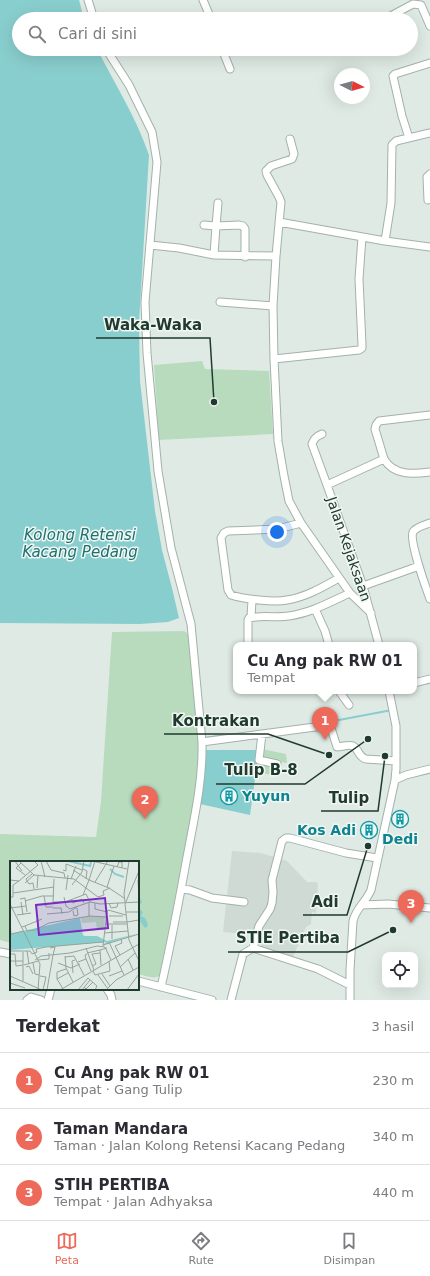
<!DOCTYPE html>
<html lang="id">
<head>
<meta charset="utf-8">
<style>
	:root { --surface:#fff; --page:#f7f7f7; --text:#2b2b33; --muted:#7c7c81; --line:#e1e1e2; --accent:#ed695a }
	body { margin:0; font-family:"DejaVu Sans",sans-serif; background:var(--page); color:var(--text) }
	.controls { position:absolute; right:12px; bottom:12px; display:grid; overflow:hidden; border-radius:8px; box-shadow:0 4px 16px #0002 }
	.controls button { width:36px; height:36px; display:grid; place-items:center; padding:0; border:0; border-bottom:1px solid var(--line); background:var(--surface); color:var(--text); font:20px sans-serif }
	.compass { position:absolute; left:334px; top:68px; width:36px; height:36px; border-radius:50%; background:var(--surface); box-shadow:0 4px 16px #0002; rotate:96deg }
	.you { position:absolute; left:277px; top:532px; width:14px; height:14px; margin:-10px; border:3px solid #fff; border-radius:50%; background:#1a73e8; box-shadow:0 0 0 6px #1a73e833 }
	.badge { display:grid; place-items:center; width:26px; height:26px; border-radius:50%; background:var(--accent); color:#fff; font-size:13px; font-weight:700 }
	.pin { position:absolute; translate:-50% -33px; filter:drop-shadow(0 1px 2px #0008) }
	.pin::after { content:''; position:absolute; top:21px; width:14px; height:12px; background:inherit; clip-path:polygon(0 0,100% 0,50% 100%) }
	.popup { position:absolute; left:233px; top:642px; width:184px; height:52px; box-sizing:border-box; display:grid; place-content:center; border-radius:8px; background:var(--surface); filter:drop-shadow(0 1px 3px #0005); font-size:13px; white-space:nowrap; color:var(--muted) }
	.popup b { font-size:15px; color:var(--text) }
	.popup::after { content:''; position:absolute; left:50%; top:100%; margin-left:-8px; border:8px solid transparent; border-top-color:var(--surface) }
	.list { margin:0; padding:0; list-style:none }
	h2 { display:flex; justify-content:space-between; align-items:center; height:52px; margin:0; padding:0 16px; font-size:17px }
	h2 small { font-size:13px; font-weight:400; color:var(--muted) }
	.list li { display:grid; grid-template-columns:26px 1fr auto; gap:12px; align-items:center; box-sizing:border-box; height:56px; padding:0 16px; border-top:1px solid var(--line) }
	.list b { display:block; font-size:15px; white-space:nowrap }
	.list p { margin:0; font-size:13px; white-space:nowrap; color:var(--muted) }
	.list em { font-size:13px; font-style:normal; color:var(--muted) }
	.icon { flex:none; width:22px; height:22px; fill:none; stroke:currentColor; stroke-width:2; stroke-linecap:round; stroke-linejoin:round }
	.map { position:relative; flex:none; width:430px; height:1000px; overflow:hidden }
	.search { position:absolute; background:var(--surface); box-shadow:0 4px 16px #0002; left:12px; right:12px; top:12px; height:44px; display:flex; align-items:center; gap:10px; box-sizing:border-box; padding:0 14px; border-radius:22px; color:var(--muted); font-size:15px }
	.sheet { height:220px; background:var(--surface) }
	nav { display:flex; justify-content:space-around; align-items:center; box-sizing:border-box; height:56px; border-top:1px solid var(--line); background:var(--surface); font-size:11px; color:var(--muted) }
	nav a { display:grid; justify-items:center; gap:2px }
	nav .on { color:var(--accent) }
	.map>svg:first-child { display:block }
</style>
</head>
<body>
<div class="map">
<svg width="430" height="1000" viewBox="0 0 430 1000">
	<rect width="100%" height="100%" fill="#dfeae4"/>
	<path fill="#cedad3" d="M232,851L260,853L279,858L287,861L307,882H316L318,884L316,913L312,912L311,924L306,927L293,957L281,955L259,946L256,935L223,932Z"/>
	<path fill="#b9dbbd" d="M202,361L205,369L269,371L273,434L159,440L154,365Z
		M183,631L186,632L188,635L199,735L200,760L198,789L163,971C157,982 149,976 138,974V862H11V943L0,940V834L96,837L101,801L112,632Z
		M262,749L286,754L287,763L261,759Z
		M261,762L274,763L273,775L259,773Z"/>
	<path fill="#89cece" d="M0,0H79L84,19H19V49H97C115,84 136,117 149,155L139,323L140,381L155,511L162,550L172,588L179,618L168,622L140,624L0,623Z
		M203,750H259L250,815L200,804Z
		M138,893L142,902L138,907L143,912L141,916L145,918L148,924L147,927L145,928L138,919Z"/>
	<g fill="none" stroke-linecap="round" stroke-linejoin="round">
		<path stroke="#89cece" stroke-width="2" d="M323,723L392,710
			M205,738L218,736"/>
		<g stroke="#a2b2aa" stroke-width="9">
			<path id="minor" d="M88,0L94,19
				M203,0L211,19
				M385,19L413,4L421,5L430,26
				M106,49L129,85L152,132L157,162L145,302L147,353L158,471L171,548L191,624L202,742C203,781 194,819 187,857C179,901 171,944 161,987
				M222,49L230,69
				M409,138L402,116L393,76L395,74L430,63
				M290,139L294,154L292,159L271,166L266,171L267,175L279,197L281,202L276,256L273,306L274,359L278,441L284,476L289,501L301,523L350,593L371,613
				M428,200L427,177L430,174
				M218,203L216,226L239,225L243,226L245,229V257
				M279,222L385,241L430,247
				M204,225L216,226L214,255
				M385,241L391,203L392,145L396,141L430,133
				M150,245L179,248L214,255L276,256
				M220,302L273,306
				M274,359L359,350L362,348V345L359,279L362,237
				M322,434C317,436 314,438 312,444L327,485
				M384,459C394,476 413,474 430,472
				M301,523L278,529L228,531L224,533L221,538L228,590L231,595C240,598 249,599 259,600C268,601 278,602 287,600C306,597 323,587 339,578
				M430,523C425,525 416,527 413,532C409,540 426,588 430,599
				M363,586L419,566
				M315,609L325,631L329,645
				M251,617L252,600
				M248,645V620L249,618C262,615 276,618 289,616C311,613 330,602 350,593
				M379,645L363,586L327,485L384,459L375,429L376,425L379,421L430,415
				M414,683L430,679
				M339,691L349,705
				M389,691L396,726V769L395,780
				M262,734L259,760L277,764
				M202,742L315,727L327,726L331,728L337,747C341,747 349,744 353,746C359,749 358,757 366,759L396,761
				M181,889L190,890L212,898L244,902
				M362,905L388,904L430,908
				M253,948L318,969L350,985
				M0,952L11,954
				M138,981L212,1000
				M107,989L111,995L112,1000
				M27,1000L31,997L41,1000
				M48,1000L51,989
				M231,1000L243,954L253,948L259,926L270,909L272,903L273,892L272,880L282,841L286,838H290L346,853L377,858
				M350,1000V970L353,921C356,908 366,902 371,890L395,780L406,775L430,769"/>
		</g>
		<use href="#minor" stroke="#fff" stroke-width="7"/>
	</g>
	<defs>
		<g id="building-ring" transform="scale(0.9)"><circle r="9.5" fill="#f0f7f2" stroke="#0f9aa8" stroke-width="1.5"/><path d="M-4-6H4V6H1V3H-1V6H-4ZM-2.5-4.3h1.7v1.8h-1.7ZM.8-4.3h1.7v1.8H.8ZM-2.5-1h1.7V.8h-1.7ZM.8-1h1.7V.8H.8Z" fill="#0f9aa8"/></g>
	</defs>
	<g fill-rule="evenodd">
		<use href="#building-ring" x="229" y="796"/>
		<use href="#building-ring" x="400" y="819"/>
		<use href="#building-ring" x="369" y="830"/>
	</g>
	<g text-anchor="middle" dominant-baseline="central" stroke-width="3" stroke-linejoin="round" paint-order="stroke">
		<g font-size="14" fill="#213a2f" stroke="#f0f7f2">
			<text transform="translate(349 549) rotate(71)">Jalan Kejaksaan</text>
		</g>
		<g font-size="14" font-weight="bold" fill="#0d838f" stroke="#f0f7f2" text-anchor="start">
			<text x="242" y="796">Yuyun</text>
			<text x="356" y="830" text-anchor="end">Kos Adi</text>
			<text x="400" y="839" text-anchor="middle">Dedi</text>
		</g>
		<g font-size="15" font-style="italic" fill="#1d7173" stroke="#f0f7f2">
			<text x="80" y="535">Kolong Retensi<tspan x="80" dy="17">Kacang Pedang</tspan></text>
		</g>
	</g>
	<g transform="translate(10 861)">
		<rect width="129" height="129" fill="#dfeae4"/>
		<path d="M78,55L95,56L94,69H87L86,61L72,62L71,57Z" fill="#b9dbbd"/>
		<path d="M70,57L73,74L75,75H87L97,80L126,73L93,84L96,81L0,89V73Z" fill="#89cece"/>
		<path fill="none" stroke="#89cece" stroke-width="2" d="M58,0L80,5L81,1M100,8L105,13L114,16"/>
		<path fill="none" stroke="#93a49c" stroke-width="1" d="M5,0L12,10M9,0L24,14L64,18L88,36L94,34L93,30L100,27M31,0L35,16M36,0L41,9L54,12L55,17M82,0L117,8M11,2L6,7L15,14M107,6L109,1H112V7M73,8L77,10L76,18M53,9L56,10V3L72,9M63,9L79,19L85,0M129,10L115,43L119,79L129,100M22,13L16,18L19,23L23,22L24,28M44,18L43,41H55L76,33L80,41L90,43L129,41M61,18L66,5M0,19L9,20L28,4L25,1M128,19L129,36M85,21L98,0M15,22L24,14M62,24L72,11L74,0M97,26L104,5M27,27L28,15M56,29L58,14M3,32L44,26M73,34L79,19L99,27L114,37M34,35L36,46H43M0,36H3V24L9,20M54,36L56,45L60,48L80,41M10,38L15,37L17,51M61,38L63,42L72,38L74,42M15,40L32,35H44M11,41L13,54M79,41V55M115,41L114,33L119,0M85,42V48L97,51L93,85M99,42L101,47L107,46L108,42M0,43L30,103L28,129M0,47L16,45M43,47H51L52,53M63,50L64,55L68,54L67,47M97,51L98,49L116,54M116,51H129M37,53L59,51L67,46M7,54L21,52M99,55H113M0,61L1,73L14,70M103,61H117M117,61L129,59M95,63H117M102,64V78M15,65L32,58M12,66L15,65L17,70L25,69L39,62L80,55L96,56M94,72L118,70M99,81L114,114M93,84L129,73M40,87L45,86L43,94M76,87L84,109M0,90H20L22,93L27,91L26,88L36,86L93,81M17,90L19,103M13,91V120M77,92L90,89M1,93H5L6,105L13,104M110,94L105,85L112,82L111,78M55,95L56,107L63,121M55,96L64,95L74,114M76,98L81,110M118,98L123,109M25,99L31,95L60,92L87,85L95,86L101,99M28,99L39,98V92M0,100H13M68,101L76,98L75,94L77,93M23,102L25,113L29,114M48,102L61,107L70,103M14,104L28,100M91,104L90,89L97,87M82,105L86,103L82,93L90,92M16,106L19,105L23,113M110,106L125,92M83,110L85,114L100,110L99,100M63,112L62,100L65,99M92,113L100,125M88,114L98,128M0,115L32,129M30,115L36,116L33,129M99,115L112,110M47,118V111L56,108M0,122L15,127M74,126L76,128L83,121M53,128L47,118L58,112M37,129L43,94M50,129L129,83M68,129L78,117L87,125L85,129M72,129L80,119M96,129L106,119L129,106M117,129L129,113"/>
		<path fill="#7b2cbf" fill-opacity="0.15" stroke="#7b2cbf" stroke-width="2" d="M95,37L98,67L29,74L26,44Z"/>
		<rect width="129" height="129" fill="none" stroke="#213a2f" stroke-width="2"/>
	</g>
	<path fill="none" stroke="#213a2f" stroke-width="1.5" d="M214 402L210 338H96M329 755L268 734H164M368 739L305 784H216M385 756L378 811H321M368 846L347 915H303M393 930L348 952H228"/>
	<g fill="#213a2f" stroke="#f0f7f2" stroke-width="1.5">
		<circle cx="214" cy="402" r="4"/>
		<circle cx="329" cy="755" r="4"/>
		<circle cx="368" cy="739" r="4"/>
		<circle cx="385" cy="756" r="4"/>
		<circle cx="368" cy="846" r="4"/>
		<circle cx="393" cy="930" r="4"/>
	</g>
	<g font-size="15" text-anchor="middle" font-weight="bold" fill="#213a2f" stroke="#f0f7f2" stroke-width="3" stroke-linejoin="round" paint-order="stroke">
		<text x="153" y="330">Waka-Waka</text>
		<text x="216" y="726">Kontrakan</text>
		<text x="261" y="775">Tulip B-8</text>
		<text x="349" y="803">Tulip</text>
		<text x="325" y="907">Adi</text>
		<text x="288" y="943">STIE Pertiba</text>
	</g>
</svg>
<div class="controls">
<button><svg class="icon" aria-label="locate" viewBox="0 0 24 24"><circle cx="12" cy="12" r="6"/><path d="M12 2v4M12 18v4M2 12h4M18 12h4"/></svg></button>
</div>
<svg class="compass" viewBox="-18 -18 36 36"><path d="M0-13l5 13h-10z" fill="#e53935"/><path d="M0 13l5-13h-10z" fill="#7c7c81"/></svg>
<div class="you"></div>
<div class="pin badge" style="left:325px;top:740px">1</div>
<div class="popup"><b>Cu Ang pak RW 01</b>Tempat</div>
<div class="pin badge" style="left:145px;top:819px">2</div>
<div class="pin badge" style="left:411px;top:923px">3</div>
<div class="search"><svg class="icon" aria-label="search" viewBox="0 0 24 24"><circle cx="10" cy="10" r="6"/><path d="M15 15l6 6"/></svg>Cari di sini</div>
</div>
<section class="sheet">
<h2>Terdekat<small>3 hasil</small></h2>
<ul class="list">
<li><span class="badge">1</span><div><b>Cu Ang pak RW 01</b><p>Tempat · Gang Tulip</p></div><em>230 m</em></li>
<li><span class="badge">2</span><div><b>Taman Mandara</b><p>Taman · Jalan Kolong Retensi Kacang Pedang</p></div><em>340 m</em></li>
<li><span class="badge">3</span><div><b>STIH PERTIBA</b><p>Tempat · Jalan Adhyaksa</p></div><em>440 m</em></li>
</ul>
</section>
<nav>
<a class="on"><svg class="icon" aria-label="map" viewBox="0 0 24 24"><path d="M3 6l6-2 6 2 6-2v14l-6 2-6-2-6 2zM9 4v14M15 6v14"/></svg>Peta</a>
<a><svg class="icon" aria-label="directions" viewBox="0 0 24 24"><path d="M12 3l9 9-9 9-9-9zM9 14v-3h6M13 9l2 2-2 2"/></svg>Rute</a>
<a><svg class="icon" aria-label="saved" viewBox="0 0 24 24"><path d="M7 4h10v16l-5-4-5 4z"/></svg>Disimpan</a>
</nav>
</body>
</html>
